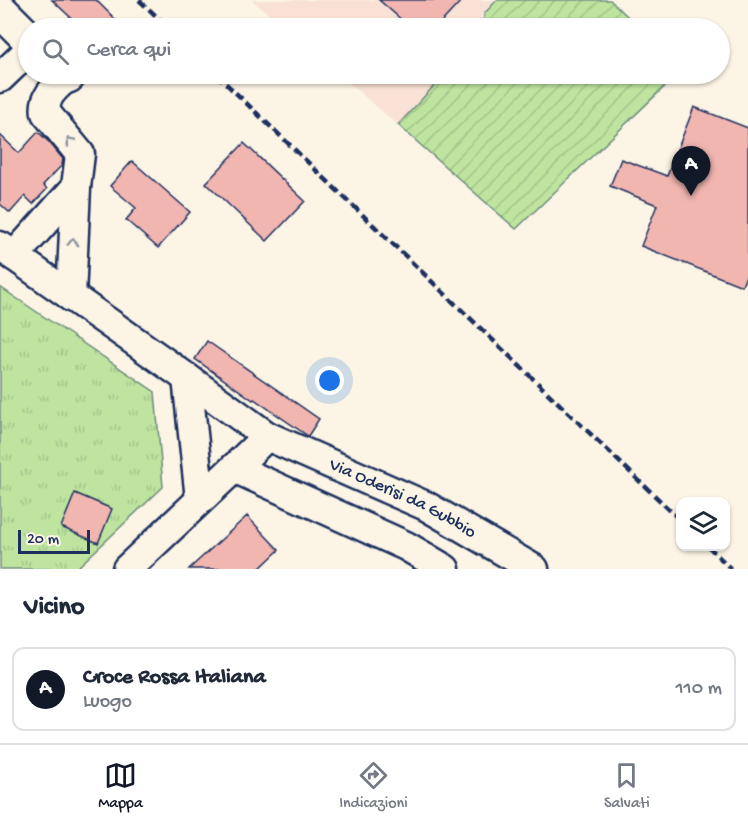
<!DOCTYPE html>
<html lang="it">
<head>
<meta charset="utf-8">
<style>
	:root { --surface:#fff; --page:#f2f2f3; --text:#1f2937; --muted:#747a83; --line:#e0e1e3; --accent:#111827 }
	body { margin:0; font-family:"Gochi Hand",sans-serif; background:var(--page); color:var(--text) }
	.controls { position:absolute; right:18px; bottom:18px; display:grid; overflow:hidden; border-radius:12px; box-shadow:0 2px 4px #0004 }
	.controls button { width:54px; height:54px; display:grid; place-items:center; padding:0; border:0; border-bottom:2px solid var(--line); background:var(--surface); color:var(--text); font:30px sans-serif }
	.scale { position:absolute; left:18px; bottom:15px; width:72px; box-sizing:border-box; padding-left:6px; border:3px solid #1b2f5e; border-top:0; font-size:16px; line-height:21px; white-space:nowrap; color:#1b2f5e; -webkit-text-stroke:4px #fcf5e5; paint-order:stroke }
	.you { position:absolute; left:330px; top:381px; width:21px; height:21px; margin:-15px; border:4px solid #fff; border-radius:50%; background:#1a73e8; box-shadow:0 0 0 9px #1a73e833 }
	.badge { display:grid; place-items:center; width:39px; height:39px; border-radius:50%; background:var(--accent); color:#fff; font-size:20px; font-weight:700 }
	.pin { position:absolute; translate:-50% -50px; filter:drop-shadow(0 2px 3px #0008) }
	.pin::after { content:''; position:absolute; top:32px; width:21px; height:18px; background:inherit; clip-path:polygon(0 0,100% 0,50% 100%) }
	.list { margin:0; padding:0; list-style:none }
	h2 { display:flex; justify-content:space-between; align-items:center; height:78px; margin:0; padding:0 24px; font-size:26px }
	h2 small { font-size:20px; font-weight:400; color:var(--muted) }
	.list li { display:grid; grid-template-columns:39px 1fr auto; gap:18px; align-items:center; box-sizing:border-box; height:84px; margin:0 12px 12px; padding:0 12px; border:2px solid var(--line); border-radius:12px }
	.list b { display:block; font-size:22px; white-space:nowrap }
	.list p { margin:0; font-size:20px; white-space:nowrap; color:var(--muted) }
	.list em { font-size:20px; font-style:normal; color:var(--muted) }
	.icon { flex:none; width:33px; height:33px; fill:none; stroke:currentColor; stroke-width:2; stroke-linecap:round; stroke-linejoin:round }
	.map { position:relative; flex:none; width:748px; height:569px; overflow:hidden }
	.search { position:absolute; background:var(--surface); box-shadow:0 2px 4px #0004; left:18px; right:18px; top:18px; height:66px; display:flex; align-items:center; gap:15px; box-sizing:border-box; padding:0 21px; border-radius:33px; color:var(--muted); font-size:22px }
	.sheet { height:174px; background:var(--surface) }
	nav { display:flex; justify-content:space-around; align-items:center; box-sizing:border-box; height:84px; border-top:2px solid var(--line); background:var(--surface); font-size:16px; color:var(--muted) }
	nav a { display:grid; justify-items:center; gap:3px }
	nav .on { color:var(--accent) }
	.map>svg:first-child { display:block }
</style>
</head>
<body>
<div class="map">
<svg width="748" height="569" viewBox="0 0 748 569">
	<defs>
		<pattern id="park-tufts" width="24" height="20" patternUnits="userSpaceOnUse" patternTransform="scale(1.5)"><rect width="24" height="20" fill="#bee49f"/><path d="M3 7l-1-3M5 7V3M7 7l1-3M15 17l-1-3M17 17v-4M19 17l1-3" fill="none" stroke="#a3c48b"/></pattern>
		<pattern id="garden-furrows" width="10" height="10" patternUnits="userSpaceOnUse" patternTransform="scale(1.5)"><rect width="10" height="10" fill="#bee49f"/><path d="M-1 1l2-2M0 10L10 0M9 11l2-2" fill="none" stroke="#a3c48b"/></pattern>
	</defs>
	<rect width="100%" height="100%" fill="#fcf5e5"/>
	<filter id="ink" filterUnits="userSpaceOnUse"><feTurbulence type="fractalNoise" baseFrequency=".0167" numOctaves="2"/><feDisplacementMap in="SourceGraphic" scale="12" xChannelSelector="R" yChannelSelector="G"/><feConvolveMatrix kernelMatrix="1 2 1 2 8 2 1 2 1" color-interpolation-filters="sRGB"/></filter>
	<g filter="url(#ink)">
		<path fill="#f9e2d5" d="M252,0H497L484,14V28H285Z
			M338,74H445L398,125Z"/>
		<path fill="url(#park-tufts)" stroke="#6c8a7e" stroke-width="1.5" d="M0,287L155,392L163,487L76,569H0Z"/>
		<path fill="url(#garden-furrows)" stroke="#6c8a7e" stroke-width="1.5" d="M497,0H610L640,28H484V14Z
			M445,74H678L516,229L398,125Z"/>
		<path fill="#f2b6b1" stroke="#1b2f5e" stroke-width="1.5" d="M52,0H96L124,28H82Z
			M379,0H462L436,28H411Z
			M694,107L748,128V271L742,286L641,246L657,205L610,186L621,159L667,176Z
			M38,132L49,142L63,159L62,165L43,185L47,189L33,204L25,196L10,213L0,204V135L19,153Z
			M244,143L305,201L267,241L206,183Z
			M132,161L190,212L158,248L126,220L136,208L110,186Z
			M207,341L319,419L308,436L254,399L253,400L195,359Z
			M75,493L112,509L98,543L61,527Z
			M247,516L279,550L259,569H189Z"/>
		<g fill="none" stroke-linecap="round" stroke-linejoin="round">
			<g stroke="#1b2f5e" stroke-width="33">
				<g id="street">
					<path d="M0,78L28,51"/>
					<path id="s1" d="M0,246L187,378L267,436L426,506L534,569"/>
					<path d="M14,256L76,187L80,154L46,113C43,96 56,87 68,76"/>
					<path d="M71,297L76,187"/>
					<path d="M187,378L200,499"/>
					<path d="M267,436L234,468L406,546L445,569"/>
					<path d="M127,569L234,468"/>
				</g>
			</g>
			<g stroke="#1b2f5e" stroke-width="38">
				<path id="secondary" d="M0,10L28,38
					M65,74L68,76"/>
			</g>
			<use href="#street" stroke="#fcf5e5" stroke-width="28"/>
			<use href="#secondary" stroke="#fcf5e5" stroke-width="33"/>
			<path stroke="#1b2f5e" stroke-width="4.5" stroke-dasharray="9 4.5" stroke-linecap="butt" d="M139,0L169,28
				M216,74L680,520
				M708,546L731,569"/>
		</g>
		<defs><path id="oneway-chevron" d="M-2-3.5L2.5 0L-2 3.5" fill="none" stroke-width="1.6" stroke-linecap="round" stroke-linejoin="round" transform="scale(1.5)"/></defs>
		<g stroke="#8c92a2">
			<use href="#oneway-chevron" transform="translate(70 141) rotate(-130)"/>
			<use href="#oneway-chevron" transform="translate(73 242) rotate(-88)"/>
		</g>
	</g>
	<g text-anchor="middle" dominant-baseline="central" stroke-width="4.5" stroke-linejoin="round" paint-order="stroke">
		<g font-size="18" fill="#1b2f5e" stroke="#fcf5e5">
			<text stroke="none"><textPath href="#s1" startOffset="477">Via Oderisi da Gubbio</textPath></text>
		</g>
	</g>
</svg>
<div class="controls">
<button><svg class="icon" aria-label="layers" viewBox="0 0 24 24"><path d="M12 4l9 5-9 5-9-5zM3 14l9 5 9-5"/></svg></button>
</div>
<div class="scale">20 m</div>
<div class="you"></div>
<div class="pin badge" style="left:691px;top:196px">A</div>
<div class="search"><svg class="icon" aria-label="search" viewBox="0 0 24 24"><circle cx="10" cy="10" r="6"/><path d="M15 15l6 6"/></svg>Cerca qui</div>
</div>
<section class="sheet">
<h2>Vicino<small></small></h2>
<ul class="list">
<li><span class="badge">A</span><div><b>Croce Rossa Italiana</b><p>Luogo</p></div><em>110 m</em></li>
</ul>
</section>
<nav>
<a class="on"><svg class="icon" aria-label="map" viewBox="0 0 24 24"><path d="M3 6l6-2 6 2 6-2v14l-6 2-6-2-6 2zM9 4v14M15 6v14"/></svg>Mappa</a>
<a><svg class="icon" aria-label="directions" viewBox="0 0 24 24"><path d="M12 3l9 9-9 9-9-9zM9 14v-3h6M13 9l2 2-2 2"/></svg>Indicazioni</a>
<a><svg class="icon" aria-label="saved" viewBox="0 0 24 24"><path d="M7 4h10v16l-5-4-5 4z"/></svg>Salvati</a>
</nav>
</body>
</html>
